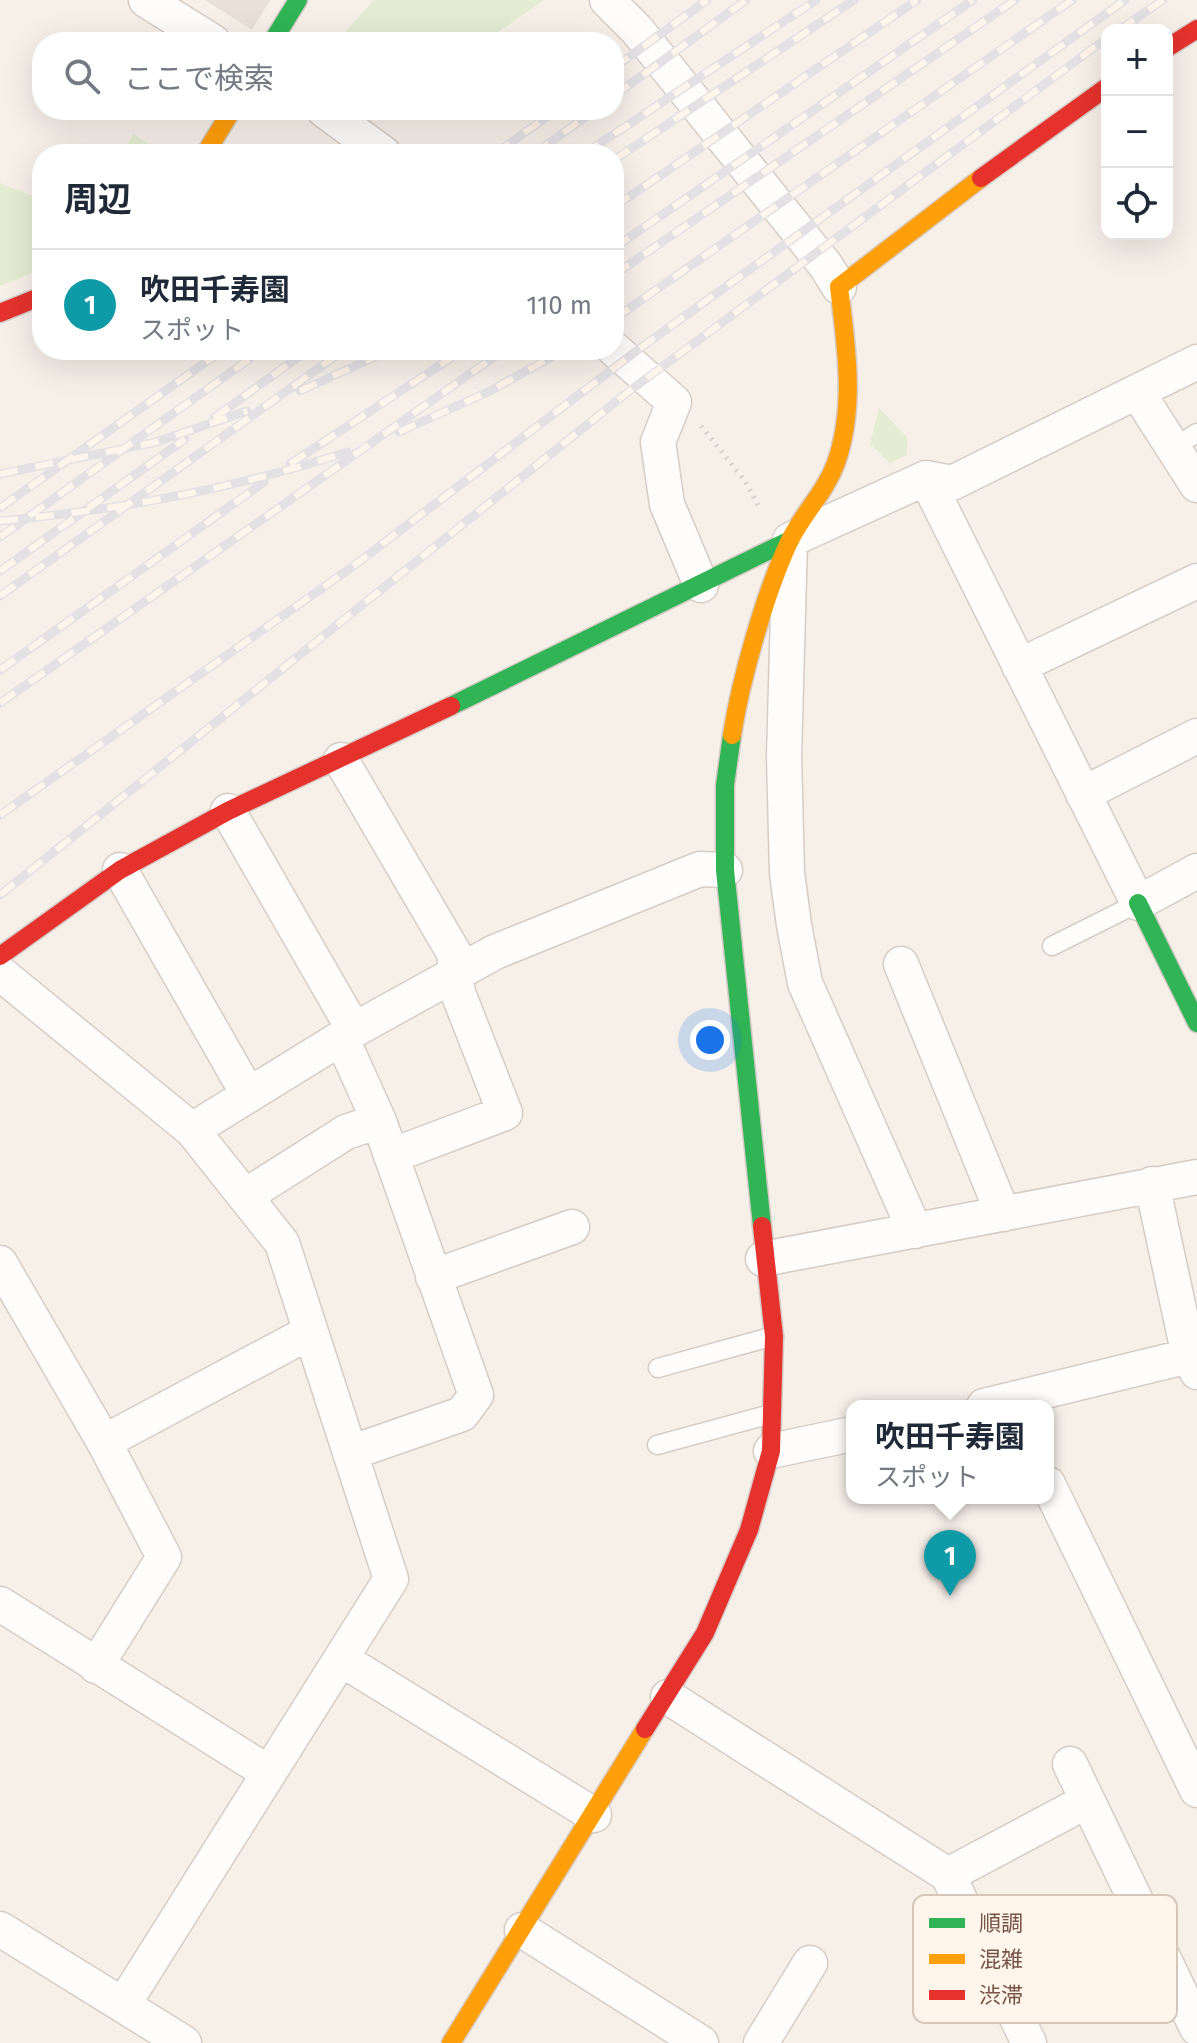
<!DOCTYPE html>
<html lang="ja">
<head>
<meta charset="utf-8">
<style>
	:root { --surface:#fff; --page:#f2f2f3; --text:#1f2937; --muted:#747a83; --line:#e0e1e3; --accent:#0f766e }
	body { margin:0; font-family:"Fira Sans","Noto Sans JP",sans-serif; background:var(--page); color:var(--text) }
	.controls { position:absolute; right:24px; top:24px; display:grid; overflow:hidden; border-radius:16px; box-shadow:0 8px 32px #0002 }
	.controls button { width:72px; height:72px; display:grid; place-items:center; padding:0; border:0; border-bottom:2px solid var(--line); background:var(--surface); color:var(--text); font:40px sans-serif }
	.you { position:absolute; left:710px; top:1040px; width:28px; height:28px; margin:-20px; border:6px solid #fff; border-radius:50%; background:#1a73e8; box-shadow:0 0 0 12px #1a73e833 }
	.badge { display:grid; place-items:center; width:52px; height:52px; border-radius:50%; background:var(--accent); color:#fff; font-size:26px; font-weight:700 }
	.pin { position:absolute; translate:-50% -66px; filter:drop-shadow(0 2px 4px #0008) }
	.pin::after { content:''; position:absolute; top:42px; width:28px; height:24px; background:inherit; clip-path:polygon(0 0,100% 0,50% 100%) }
	.popup { position:absolute; left:846px; top:1400px; width:208px; height:104px; box-sizing:border-box; display:grid; place-content:center; border-radius:16px; background:var(--surface); filter:drop-shadow(0 2px 6px #0005); font-size:26px; white-space:nowrap; color:var(--muted) }
	.popup b { font-size:30px; color:var(--text) }
	.popup::after { content:''; position:absolute; left:50%; top:100%; margin-left:-16px; border:16px solid transparent; border-top-color:var(--surface) }
	.list { margin:0; padding:0; list-style:none }
	h2 { display:flex; justify-content:space-between; align-items:center; height:104px; margin:0; padding:0 32px; font-size:34px }
	h2 small { font-size:26px; font-weight:400; color:var(--muted) }
	.list li { display:grid; grid-template-columns:52px 1fr auto; gap:24px; align-items:center; box-sizing:border-box; height:112px; padding:0 32px; border-top:2px solid var(--line) }
	.list b { display:block; font-size:30px; white-space:nowrap }
	.list p { margin:0; font-size:26px; white-space:nowrap; color:var(--muted) }
	.list em { font-size:26px; font-style:normal; color:var(--muted) }
	.icon { flex:none; width:44px; height:44px; fill:none; stroke:currentColor; stroke-width:2; stroke-linecap:round; stroke-linejoin:round }
	.map { position:relative; flex:none; width:1197px; height:2043px; overflow:hidden }
	.search { position:absolute; background:var(--surface); box-shadow:0 8px 32px #0002; left:32px; top:32px; width:592px; height:88px; display:flex; align-items:center; gap:20px; box-sizing:border-box; padding:0 28px; border-radius:32px; color:var(--muted); font-size:30px }
	.panel { position:absolute; background:var(--surface); box-shadow:0 8px 32px #0002; left:32px; top:144px; width:592px; height:216px; border-radius:32px }
	.map>svg:first-child { display:block }
</style>
</head>
<body>
<div class="map">
<svg width="1197" height="2043" viewBox="0 0 1197 2043">
	<rect width="100%" height="100%" fill="#f7f0e9"/>
	<path fill="#eae0da" d="M205,0H270L252,30Z"/>
	<path fill="#e4edd3" d="M374,0H544L484,42H348L342,35Z
		M133,134L164,154H123Z
		M0,183L42,200V269L0,286Z
		M879,408L907,437V455L890,463L870,444Z"/>
	<g fill="none" stroke-linecap="round" stroke-linejoin="round">
		<g stroke="#d6ccc6" stroke-width="21">
			<path id="lane" d="M1173,448L1197,433
				M1052,946L1138,903
				M658,1368L774,1336
				M657,1445L771,1414"/>
		</g>
		<g stroke="#d6ccc6" stroke-width="37">
			<path id="street" d="M146,0L213,42
				M607,0L637,30L826,266L839,287
				M324,110L384,154
				M614,349L674,402L658,442L667,504L701,585
				M1138,393L1197,485
				M926,478L1138,903L1197,871
				M1019,666L1197,581
				M341,760L454,953L458,993L505,1113L391,1156
				M1083,794L1197,736
				M228,811L354,1030
				M120,870L248,1094
				M901,964L1003,1214
				M0,973L192,1130L282,1243L391,1579L123,2005
				M342,1039L379,1121L476,1395L462,1414L350,1453
				M192,1130L354,1030L495,952L700,869L725,870
				M1152,1184L1189,1356L1197,1372
				M247,1195L346,1132L379,1121
				M915,1231L805,983L794,925L787,873L784,757L790,540L926,478L952,483L1197,362
				M763,1259L1197,1177
				M0,1263L104,1442L164,1557L96,1666
				M433,1277L572,1227
				M984,1406L1197,1354
				M104,1442L310,1332
				M771,1451L852,1434
				M1048,1484L1197,1790
				M0,1604L269,1773
				M341,1659L594,1815
				M668,1697L948,1875L1029,2043
				M1070,1764L1197,2028
				M948,1875L1087,1801
				M0,1929L184,2043
				M522,1930L701,2043
				M761,2043L810,1963"/>
		</g>
		<g stroke="#d6cbc6" stroke-width="21">
			<path id="fast" d="M272,42L298,0
				M451,706L790,540
				M732,735L725,785V870L762,1226
				M1138,903L1197,1023"/>
		</g>
		<g stroke="#d6cbc6" stroke-width="21">
			<path id="slow" d="M205,154L232,110
				M732,735C741,678 765,594 789,542C803,513 825,493 836,463C856,406 846,345 839,287L981,178
				M451,2043L645,1729"/>
		</g>
		<g stroke="#d6cbc6" stroke-width="21">
			<path id="jam" d="M1167,48L1197,29
				M981,178L1107,87
				M0,313L42,296
				M0,956L120,870L228,811L451,706
				M645,1729L705,1633L749,1530L771,1451L774,1336L762,1226"/>
		</g>
		<path stroke="#dad0cc" stroke-width="5" stroke-dasharray="2 6" stroke-linecap="butt" d="M701,426L745,481L760,509"/>
		<use href="#lane" stroke="#fefdfc" stroke-width="18"/>
		<use href="#street" stroke="#fefdfc" stroke-width="34"/>
		<use href="#fast" stroke="#30b455" stroke-width="18"/>
		<use href="#slow" stroke="#ff9f0a" stroke-width="18"/>
		<use href="#jam" stroke="#e5322d" stroke-width="18"/>
		<g stroke="#e4e1e5" stroke-width="9">
			<path id="rail" d="M1119,30L1163,0
				M614,68L707,0
				M614,96L746,0
				M495,154L556,110
				M534,154L595,110
				M584,154L816,0
				M614,160L854,0
				M614,207L917,0
				M614,248L973,0
				M614,275L1015,0
				M614,319L1072,0
				M300,391L390,350
				M214,418L308,350
				M399,432L490,391L564,350
				M290,464L463,350
				M0,474L156,442L247,411
				M0,508L223,350
				M0,521C118,510 234,489 347,452
				M0,537L262,350
				M0,571L185,439
				M0,596L344,350
				M0,670L264,482
				M0,703L504,350
				M0,815L352,567L639,349L1125,0
				M0,895L628,392L1107,38"/>
		</g>
		<use href="#rail" stroke="#fff5ea" stroke-width="6" stroke-dasharray="18" stroke-linecap="butt"/>
	</g>
	<rect x="913" y="1895" width="264" height="128" rx="12" fill="#fff5ea" stroke="#d6c5b9" stroke-width="2"/>
	<rect x="929" y="1918" width="36" height="10" fill="#30b455"/>
	<rect x="929" y="1954" width="36" height="10" fill="#ff9f0a"/>
	<rect x="929" y="1990" width="36" height="10" fill="#e5322d"/>
	<g font-size="22" fill="#765448">
		<text x="979" y="1931">順調</text>
		<text x="979" y="1967">混雑</text>
		<text x="979" y="2003">渋滞</text>
	</g>
</svg>
<div class="controls">
<button>+</button>
<button>−</button>
<button><svg class="icon" aria-label="locate" viewBox="0 0 24 24"><circle cx="12" cy="12" r="6"/><path d="M12 2v4M12 18v4M2 12h4M18 12h4"/></svg></button>
</div>
<div class="you"></div>
<div class="pin badge" style="left:950px;top:1596px;background:#0f9aa8">1</div>
<div class="popup"><b>吹田千寿園</b>スポット</div>
<div class="search"><svg class="icon" aria-label="search" viewBox="0 0 24 24"><circle cx="10" cy="10" r="6"/><path d="M15 15l6 6"/></svg>ここで検索</div>
<section class="panel">
<h2>周辺<small></small></h2>
<ul class="list">
<li><span class="badge" style="background:#0f9aa8">1</span><div><b>吹田千寿園</b><p>スポット</p></div><em>110 m</em></li>
</ul>
</section>
</div>
</body>
</html>
